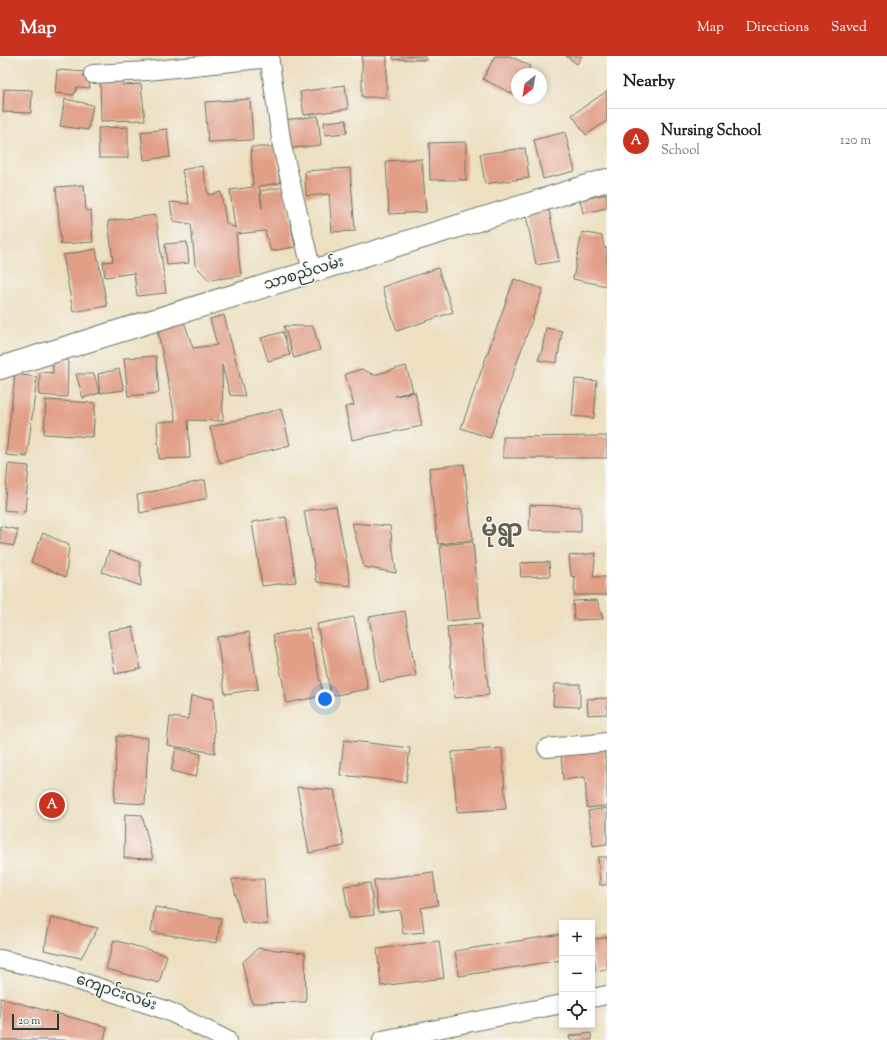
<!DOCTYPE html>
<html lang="en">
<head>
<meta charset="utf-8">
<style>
	:root { --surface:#fff; --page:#f6f6f6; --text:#222; --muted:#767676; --line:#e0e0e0; --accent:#c8321e }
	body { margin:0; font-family:"Sorts Mill Goudy","Noto Sans Myanmar",serif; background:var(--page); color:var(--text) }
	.controls { position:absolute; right:12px; bottom:12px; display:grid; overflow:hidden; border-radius:0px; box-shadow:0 2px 6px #0003 }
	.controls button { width:36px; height:36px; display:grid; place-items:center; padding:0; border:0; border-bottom:1px solid var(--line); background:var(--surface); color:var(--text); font:20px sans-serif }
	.compass { position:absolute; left:511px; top:12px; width:36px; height:36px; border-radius:50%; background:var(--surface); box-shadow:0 2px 6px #0003; rotate:211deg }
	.scale { position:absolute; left:12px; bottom:10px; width:47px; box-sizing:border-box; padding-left:4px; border:2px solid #1f3d34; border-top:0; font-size:11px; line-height:14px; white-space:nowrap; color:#1f3d34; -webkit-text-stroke:3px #f6f6f2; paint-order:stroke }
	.you { position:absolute; left:325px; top:643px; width:14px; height:14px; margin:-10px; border:3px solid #fff; border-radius:50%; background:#1a73e8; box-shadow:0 0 0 6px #1a73e833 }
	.badge { display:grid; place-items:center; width:26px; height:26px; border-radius:50%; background:var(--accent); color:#fff; font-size:13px; font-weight:700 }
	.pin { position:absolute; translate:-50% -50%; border:2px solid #fff; box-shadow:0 1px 4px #0006 }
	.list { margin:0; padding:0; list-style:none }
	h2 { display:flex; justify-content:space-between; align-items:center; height:52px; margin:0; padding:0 16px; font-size:17px }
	h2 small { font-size:13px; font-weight:400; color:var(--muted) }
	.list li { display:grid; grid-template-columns:26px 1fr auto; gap:12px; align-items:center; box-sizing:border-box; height:64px; padding:0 16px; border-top:1px solid var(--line) }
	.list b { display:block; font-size:15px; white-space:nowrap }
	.list p { margin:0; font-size:13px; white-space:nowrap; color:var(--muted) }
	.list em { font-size:13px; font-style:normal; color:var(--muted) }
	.icon { flex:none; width:22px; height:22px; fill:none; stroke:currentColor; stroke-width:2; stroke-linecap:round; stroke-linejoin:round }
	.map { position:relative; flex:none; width:607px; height:984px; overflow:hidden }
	header { display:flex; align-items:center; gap:24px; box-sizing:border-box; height:56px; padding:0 20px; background:var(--accent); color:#fff }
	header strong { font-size:19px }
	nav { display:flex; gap:22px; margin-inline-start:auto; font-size:14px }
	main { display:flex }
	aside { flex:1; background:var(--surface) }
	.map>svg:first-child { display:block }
</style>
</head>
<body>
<header>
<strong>Map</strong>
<nav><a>Map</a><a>Directions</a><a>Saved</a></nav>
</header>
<main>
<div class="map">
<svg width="607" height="984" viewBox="0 0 607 984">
	<rect width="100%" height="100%" fill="#f6f6f2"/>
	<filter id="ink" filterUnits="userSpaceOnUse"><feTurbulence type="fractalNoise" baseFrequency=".025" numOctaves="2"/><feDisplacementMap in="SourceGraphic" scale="8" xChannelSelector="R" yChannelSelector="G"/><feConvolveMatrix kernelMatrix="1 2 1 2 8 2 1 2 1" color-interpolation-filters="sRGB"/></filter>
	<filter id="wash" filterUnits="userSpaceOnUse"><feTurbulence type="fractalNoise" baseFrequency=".012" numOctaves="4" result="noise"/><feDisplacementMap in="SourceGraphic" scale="16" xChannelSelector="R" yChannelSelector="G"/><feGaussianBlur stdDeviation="0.9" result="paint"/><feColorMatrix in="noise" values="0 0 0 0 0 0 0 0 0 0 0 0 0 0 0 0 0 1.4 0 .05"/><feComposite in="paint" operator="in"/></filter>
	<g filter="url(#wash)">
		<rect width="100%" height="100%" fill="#ede0c1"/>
		<g id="blocks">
			<path fill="#e29f87" d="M362,0H387L386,41H362Z
				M393,0H425L427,4L393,3Z
				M495,0H510L530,10L526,18H517V36L515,39L483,23Z
				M566,0H582L577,8Z
				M57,14L87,16L90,32L77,31L74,39L55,37Z
				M100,21H123V29L141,28L145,64L101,65Z
				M345,29L348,53L304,59L300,36Z
				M4,33L32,34L31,57L3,56Z
				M607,35V65L586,79L572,59Z
				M65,43L93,49L88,74L60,70Z
				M250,43L253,84L208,86L205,46Z
				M318,60L321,89L286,93L283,64Z
				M346,64L347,77L325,79L324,66Z
				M128,71V102H99L98,72Z
				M167,73L170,101L144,104L141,76Z
				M565,76L575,115L543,123L534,84Z
				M466,86V124H430L429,87Z
				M251,91H276L280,127L259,130L262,152L260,135L284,131L295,191L271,195L265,175L236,178L241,220L209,224L195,209L191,168L173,165L170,146L189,148L182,114L202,110L208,139L221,136L226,167L235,172L230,134L253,131Z
				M525,92L529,122L485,128L480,98Z
				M422,103L426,156L389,158L386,105Z
				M350,112L355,175L332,176L329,138L306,140L305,115Z
				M84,129L86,155L91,154L93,186L61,188L56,131Z
				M607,138V152L583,157L580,144Z
				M549,154L559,205L536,209L526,159Z
				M156,159L166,237L137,240L134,217L105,221L103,206L113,205L108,165Z
				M582,176L602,180L604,192H607V230L573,223Z
				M187,186L189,207L167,209L165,188Z
				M96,193L107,250L73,256L63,199Z
				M438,212L453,256L397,275L382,231Z
				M514,223L543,233L490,382L461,372Z
				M224,259L245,340L230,339L222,309L223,365L188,364L190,402L159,403L157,366L176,365L157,271L183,263L193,292L217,289L210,263Z
				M284,270H313L320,294L294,302Z
				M546,272L562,275L557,307L538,304L542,294Z
				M283,276L290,299L268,305L261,282Z
				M156,300L159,337L128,340L124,302Z
				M53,304H68L67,341L39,339L40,316L53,317Z
				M406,310L413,335L395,340L415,336L422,370L352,384L345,351L354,349L345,318L362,313L374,319Z
				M119,313L124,334L100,337L83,342L76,318H94L100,337L98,318Z
				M15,318L37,321L27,401L6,399Z
				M575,323L597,325L594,362L572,360Z
				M46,344L95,347L93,381L44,378Z
				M281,353L290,389L220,407L210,371Z
				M607,380V402H503V381Z
				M8,408L29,410L25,456L4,454Z
				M464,408L473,484L438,488L429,412Z
				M205,424L208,442L140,457L137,439Z
				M530,449L581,451V476L529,474Z
				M336,450L351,530L317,526L304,455Z
				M286,461L296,526L262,530L252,466Z
				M352,467L390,470L396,517L364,511Z
				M0,470L18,474L14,490L0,487Z
				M43,477L69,489L66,521L31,506Z
				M473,486L480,562L447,565L440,489Z
				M109,495L140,506L141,530L102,516Z
				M596,497L593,521H607V539H574L575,521L571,520L569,500Z
				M549,506L550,520L521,521L520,507Z
				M597,544L603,563L574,564L573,545Z
				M405,555L416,620L380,626L369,561Z
				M354,561L368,633L331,640L317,568Z
				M481,568L489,639L454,642L447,571Z
				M133,571L141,613L115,618L108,575Z
				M309,572L323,640L287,647L273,579Z
				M249,576L258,633L225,638L217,581Z
				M554,628H580V651L553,650Z
				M191,640L213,643L215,697L167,689L170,661L188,663Z
				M607,642V658L588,659L587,643Z
				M117,680L148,682L145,748L114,746Z
				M344,684L410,692L406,726L340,719Z
				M176,692L201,698L196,721L171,715Z
				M502,692L506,753L457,756L452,696Z
				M604,693L607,717V750L587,752L585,721L563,724L561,697Z
				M297,731L334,734L344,790L309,797Z
				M607,752V788L593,790L588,755Z
				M125,758L142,759L153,803L124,802Z
				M598,801H607V829H600Z
				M433,816L438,849L421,852L424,876L403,878L400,854L378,857L374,824Z
				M232,823H264L267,869L242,866Z
				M370,827L374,859L349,862L344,830Z
				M155,851L221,862L217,887L151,876Z
				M51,862L98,872L81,902L44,894Z
				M562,878V904L459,920L455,895Z
				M607,881V913L596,915L592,894V884Z
				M114,884L167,899L159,927L106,913Z
				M439,885L444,922L381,930L377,893Z
				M258,892L305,897L306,946L252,947L242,907Z
				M0,942L107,971L104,984H0Z
				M591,977L592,984H570L569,980Z"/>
		</g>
	</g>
	<g filter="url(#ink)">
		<use href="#blocks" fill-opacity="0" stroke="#677665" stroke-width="1"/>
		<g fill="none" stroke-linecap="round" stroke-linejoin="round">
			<g stroke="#677665" stroke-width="20">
				<path id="minor" d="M269,0L282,90L312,216
					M93,18L147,15L270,2
					M547,692L591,688L607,686
					M0,903L44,913L168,955L227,984
					M592,942L607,939
					M382,984L562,948"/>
			</g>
			<g stroke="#677665" stroke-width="24">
				<path id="tertiary" d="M0,312L607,124"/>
			</g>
			<use href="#minor" stroke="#fff" stroke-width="18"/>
			<use href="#tertiary" stroke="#fff" stroke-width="22"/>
		</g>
	</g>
	<g text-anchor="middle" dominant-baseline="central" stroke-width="3" stroke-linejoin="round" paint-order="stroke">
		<g font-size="15" fill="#1f3d34" stroke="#f6f6f2">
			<text transform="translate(304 218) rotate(-17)">သာစည်လမ်း</text>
			<text transform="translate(116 937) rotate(19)">ကျောင်းလမ်း</text>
		</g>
		<g font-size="23" font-weight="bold" fill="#635f51" stroke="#f6f6f2">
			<text x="502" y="474">မုံရွာ</text>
		</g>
	</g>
</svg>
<div class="controls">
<button>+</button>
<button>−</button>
<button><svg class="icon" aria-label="locate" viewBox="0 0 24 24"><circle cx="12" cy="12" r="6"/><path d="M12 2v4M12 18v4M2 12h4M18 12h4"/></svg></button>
</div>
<svg class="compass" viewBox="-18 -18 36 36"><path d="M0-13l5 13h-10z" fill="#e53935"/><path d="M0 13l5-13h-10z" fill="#767676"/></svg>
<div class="scale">20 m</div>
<div class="you"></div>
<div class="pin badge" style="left:52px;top:749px">A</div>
</div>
<aside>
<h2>Nearby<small></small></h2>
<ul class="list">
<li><span class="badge">A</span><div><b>Nursing School</b><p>School</p></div><em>120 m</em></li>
</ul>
</aside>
</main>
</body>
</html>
